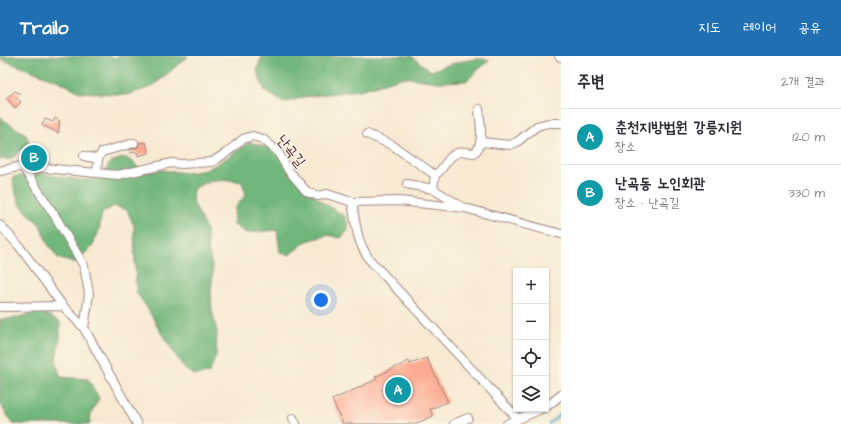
<!DOCTYPE html>
<html lang="ko">
<head>
<meta charset="utf-8">
<style>
	:root { --surface:#fff; --page:#f2f2f3; --text:#2b2b33; --muted:#7c7c81; --line:#e1e1e2; --accent:#1f6fb2 }
	body { margin:0; font-family:"Architects Daughter","Poor Story",sans-serif; background:var(--page); color:var(--text) }
	.controls { position:absolute; right:12px; bottom:12px; display:grid; overflow:hidden; border-radius:0px; box-shadow:0 1px 3px #0004 }
	.controls button { width:36px; height:36px; display:grid; place-items:center; padding:0; border:0; border-bottom:1px solid var(--line); background:var(--surface); color:var(--text); font:20px sans-serif }
	.you { position:absolute; left:321px; top:244px; width:14px; height:14px; margin:-10px; border:3px solid #fff; border-radius:50%; background:#1a73e8; box-shadow:0 0 0 6px #1a73e833 }
	.badge { display:grid; place-items:center; width:26px; height:26px; border-radius:50%; background:var(--accent); color:#fff; font-size:13px; font-weight:700 }
	.pin { position:absolute; translate:-50% -50%; border:2px solid #fff; box-shadow:0 1px 4px #0006 }
	.list { margin:0; padding:0; list-style:none }
	h2 { display:flex; justify-content:space-between; align-items:center; height:52px; margin:0; padding:0 16px; font-size:17px }
	h2 small { font-size:13px; font-weight:400; color:var(--muted) }
	.list li { display:grid; grid-template-columns:26px 1fr auto; gap:12px; align-items:center; box-sizing:border-box; height:56px; padding:0 16px; border-top:1px solid var(--line) }
	.list b { display:block; font-size:15px; white-space:nowrap }
	.list p { margin:0; font-size:13px; white-space:nowrap; color:var(--muted) }
	.list em { font-size:13px; font-style:normal; color:var(--muted) }
	.icon { flex:none; width:22px; height:22px; fill:none; stroke:currentColor; stroke-width:2; stroke-linecap:round; stroke-linejoin:round }
	.map { position:relative; flex:none; width:561px; height:368px; overflow:hidden }
	header { display:flex; align-items:center; gap:24px; box-sizing:border-box; height:56px; padding:0 20px; background:var(--accent); color:#fff }
	header strong { font-size:19px }
	nav { display:flex; gap:22px; margin-inline-start:auto; font-size:14px }
	main { display:flex }
	aside { flex:1; background:var(--surface) }
	.map>svg:first-child { display:block }
</style>
</head>
<body>
<header>
<strong>Trailo</strong>
<nav><a>지도</a><a>레이어</a><a>공유</a></nav>
</header>
<main>
<div class="map">
<svg width="561" height="368" viewBox="0 0 561 368">
	<rect width="100%" height="100%" fill="#fcf5e5"/>
	<filter id="ink" filterUnits="userSpaceOnUse"><feTurbulence type="fractalNoise" baseFrequency=".025" numOctaves="2"/><feDisplacementMap in="SourceGraphic" scale="8" xChannelSelector="R" yChannelSelector="G"/><feConvolveMatrix kernelMatrix="1 2 1 2 8 2 1 2 1" color-interpolation-filters="sRGB"/></filter>
	<filter id="wash" filterUnits="userSpaceOnUse"><feTurbulence type="fractalNoise" baseFrequency=".012" numOctaves="4" result="noise"/><feDisplacementMap in="SourceGraphic" scale="16" xChannelSelector="R" yChannelSelector="G"/><feGaussianBlur stdDeviation="0.9" result="paint"/><feColorMatrix in="noise" values="0 0 0 0 0 0 0 0 0 0 0 0 0 0 0 0 0 1.4 0 .05"/><feComposite in="paint" operator="in"/></filter>
	<g filter="url(#wash)">
		<rect width="100%" height="100%" fill="#f7ead3"/>
		<path fill="#71b67a" stroke="#5e6a52" d="M0,0H110L113,3L118,0H188L152,31L126,39L80,36L59,25L0,3Z
			M262,0H411L431,15C447,9 473,0 489,4L466,25L437,26L404,21L360,34L303,41L284,47L264,34L257,14Z
			M0,60L5,65L26,78L29,87L11,103H0Z
			M250,86L277,95L300,126L322,146L346,161L348,174L341,182L328,179L307,185L289,199L280,196L277,174L246,177L233,168L235,152L246,138L242,126C221,122 212,122 193,133L192,144L206,173L208,193L213,214L211,237L212,255L217,276L216,300L209,317L195,319L185,313L163,280L146,250L136,236L134,170L127,154L114,150L102,157L99,174L92,191L74,207L58,202L48,188L40,169L20,149L14,132L13,121L34,117L76,123L92,124L105,115L110,106L125,101L134,107L143,117L161,114L187,117L205,114L219,107Z
			M41,256L60,266V282L56,303L60,321L88,323L99,342C95,350 89,359 90,368H13L0,348V263H9Z"/>
		<g fill="none" stroke-linecap="round" stroke-linejoin="round">
			<path stroke="#4cafcb" stroke-width="2" d="M549,368L561,357"/>
		</g>
		<g id="blocks">
			<path fill="#fcaa91" d="M15,35L20,38L16,42L21,46L15,52L7,42Z
				M55,62L60,65L58,77L42,69L45,63L53,66Z
				M146,86L149,97L138,100L137,96L130,97L129,94L138,91L139,87Z
				M23,97L44,99V107L23,105Z
				M427,302L448,346L430,353L433,360L414,368H343L332,344L377,323L375,321L409,305L410,308Z"/>
		</g>
	</g>
	<g filter="url(#ink)">
		<use href="#blocks" fill-opacity="0" stroke="#a0847f" stroke-width="1"/>
		<g fill="none" stroke-linecap="round" stroke-linejoin="round">
			<g stroke="#a0847f" stroke-width="10">
				<path id="minor" d="M559,0L561,1
					M367,78L392,89L435,119L433,133
					M481,86L510,89L517,86L537,70L548,67H561
					M84,100L98,103
					M22,110L55,160L84,210L89,238L84,272
					M0,115L22,110L118,119L172,107L181,108L212,106L226,97L243,83L252,80L263,83L277,95L289,115L307,136L318,140L327,138L352,146L399,145L465,152L561,178
					M97,117L98,103L102,96L134,87
					M435,119C446,112 447,98 461,96C465,95 470,97 474,97C485,89 480,66 479,53
					M407,128L433,133L462,151
					M352,146C356,168 356,184 369,203L518,363
					M0,169L19,190L63,250L84,272L137,368
					M0,251L63,250
					M546,351L561,339
					M293,362L296,368
					M454,368L468,362
					M507,368L541,353"/>
			</g>
			<use href="#minor" stroke="#fff" stroke-width="8"/>
		</g>
	</g>
	<g text-anchor="middle" dominant-baseline="central" stroke-width="3" stroke-linejoin="round" paint-order="stroke">
		<g font-size="15" fill="#4a1f2b" stroke="#fcf5e5">
			<text transform="translate(291 95) rotate(52)">난곡길</text>
		</g>
	</g>
</svg>
<div class="controls">
<button>+</button>
<button>−</button>
<button><svg class="icon" aria-label="locate" viewBox="0 0 24 24"><circle cx="12" cy="12" r="6"/><path d="M12 2v4M12 18v4M2 12h4M18 12h4"/></svg></button>
<button><svg class="icon" aria-label="layers" viewBox="0 0 24 24"><path d="M12 4l9 5-9 5-9-5zM3 14l9 5 9-5"/></svg></button>
</div>
<div class="you"></div>
<div class="pin badge" style="left:398px;top:334px;background:#0f9aa8">A</div>
<div class="pin badge" style="left:34px;top:102px;background:#0f9aa8">B</div>
</div>
<aside>
<h2>주변<small>2개 결과</small></h2>
<ul class="list">
<li><span class="badge" style="background:#0f9aa8">A</span><div><b>춘천지방법원 강릉지원</b><p>장소</p></div><em>120 m</em></li>
<li><span class="badge" style="background:#0f9aa8">B</span><div><b>난곡동 노인회관</b><p>장소 · 난곡길</p></div><em>330 m</em></li>
</ul>
</aside>
</main>
</body>
</html>
